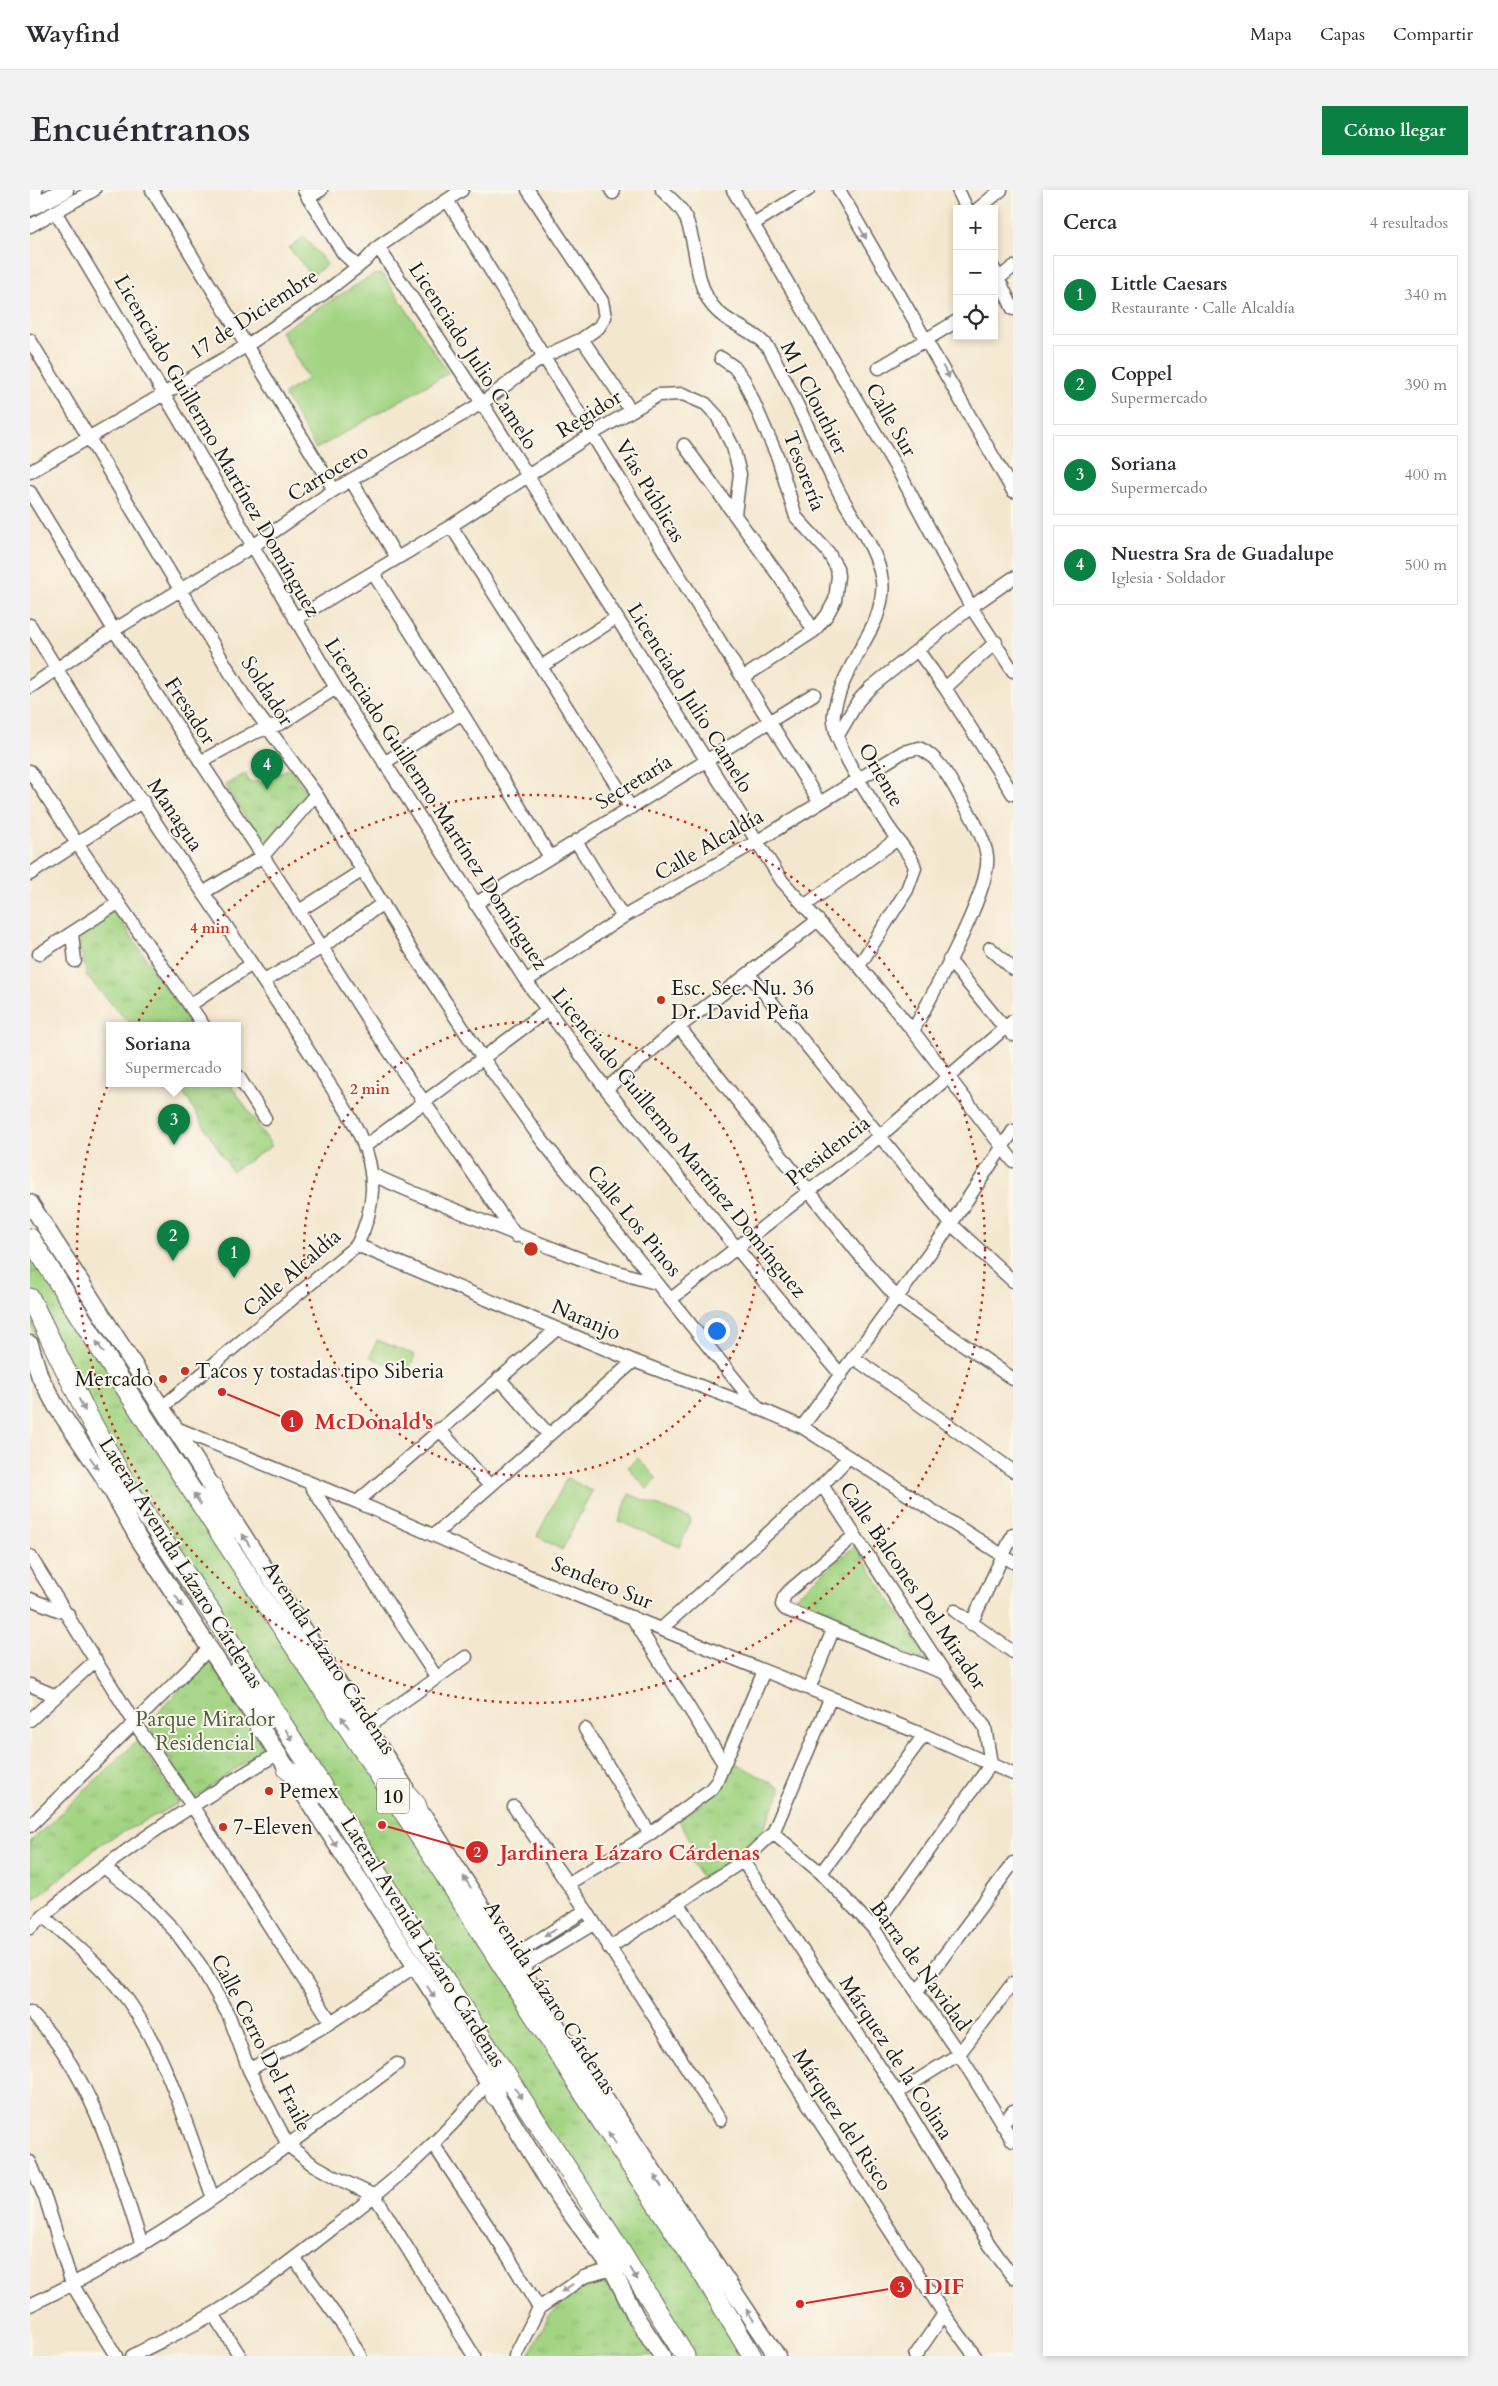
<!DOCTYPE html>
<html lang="es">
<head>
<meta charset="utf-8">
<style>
	:root { --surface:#fff; --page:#f2f2f3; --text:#2b2b33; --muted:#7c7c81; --line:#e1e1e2; --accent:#0b8043 }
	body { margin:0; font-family:Cardo,serif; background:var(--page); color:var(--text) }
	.controls { position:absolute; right:15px; top:15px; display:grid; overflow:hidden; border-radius:0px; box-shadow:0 2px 8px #0003 }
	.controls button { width:45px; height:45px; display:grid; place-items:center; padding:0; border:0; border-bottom:1px solid var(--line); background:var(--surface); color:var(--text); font:25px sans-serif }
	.you { position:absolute; left:686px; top:1140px; width:18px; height:18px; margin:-12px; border:4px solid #fff; border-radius:50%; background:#1a73e8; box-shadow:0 0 0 8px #1a73e833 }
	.badge { display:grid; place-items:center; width:32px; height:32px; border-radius:50%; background:var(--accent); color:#fff; font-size:16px; font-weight:700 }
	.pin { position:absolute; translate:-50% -41px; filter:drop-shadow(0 1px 2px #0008) }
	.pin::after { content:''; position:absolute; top:26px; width:18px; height:15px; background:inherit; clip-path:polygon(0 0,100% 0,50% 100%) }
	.popup { position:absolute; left:76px; top:832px; width:135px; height:65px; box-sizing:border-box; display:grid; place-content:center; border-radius:0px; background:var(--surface); filter:drop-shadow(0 1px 4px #0005); font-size:16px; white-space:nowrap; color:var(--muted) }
	.popup b { font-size:19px; color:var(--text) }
	.popup::after { content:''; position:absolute; left:50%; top:100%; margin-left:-10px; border:10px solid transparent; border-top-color:var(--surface) }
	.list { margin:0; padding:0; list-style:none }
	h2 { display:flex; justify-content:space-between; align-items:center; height:65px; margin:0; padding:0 20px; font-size:21px }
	h2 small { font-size:16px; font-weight:400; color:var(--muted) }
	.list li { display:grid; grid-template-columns:32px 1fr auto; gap:15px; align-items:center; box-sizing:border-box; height:80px; margin:0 10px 10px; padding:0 10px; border:1px solid var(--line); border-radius:0px }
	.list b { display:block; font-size:19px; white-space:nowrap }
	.list p { margin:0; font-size:16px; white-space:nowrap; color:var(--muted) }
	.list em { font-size:16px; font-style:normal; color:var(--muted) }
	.icon { flex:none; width:28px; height:28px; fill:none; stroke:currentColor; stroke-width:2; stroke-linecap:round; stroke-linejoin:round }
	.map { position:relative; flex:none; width:983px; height:2166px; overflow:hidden; border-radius:0px }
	header { display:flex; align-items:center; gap:30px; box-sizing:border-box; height:70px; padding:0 25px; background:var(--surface); border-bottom:1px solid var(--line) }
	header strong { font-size:24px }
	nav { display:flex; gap:28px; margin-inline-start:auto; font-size:18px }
	.intro { display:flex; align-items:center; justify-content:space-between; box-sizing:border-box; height:120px; padding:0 30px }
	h1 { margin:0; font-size:35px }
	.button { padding:12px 22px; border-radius:0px; background:var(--accent); color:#fff; font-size:18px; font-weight:700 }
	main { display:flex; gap:30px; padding:0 30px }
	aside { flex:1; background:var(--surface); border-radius:0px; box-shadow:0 2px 8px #0003 }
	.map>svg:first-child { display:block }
</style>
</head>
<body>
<header>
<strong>Wayfind</strong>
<nav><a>Mapa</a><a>Capas</a><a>Compartir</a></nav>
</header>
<div class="intro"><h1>Encuéntranos</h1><a class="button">Cómo llegar</a></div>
<main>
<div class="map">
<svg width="983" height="2166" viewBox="0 0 983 2166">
	<defs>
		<pattern id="grass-tufts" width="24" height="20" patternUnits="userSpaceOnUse" patternTransform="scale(1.25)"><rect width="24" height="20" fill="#a3d483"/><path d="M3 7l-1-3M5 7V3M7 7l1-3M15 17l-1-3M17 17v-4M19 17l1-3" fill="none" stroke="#8cb571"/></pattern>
	</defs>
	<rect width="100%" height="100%" fill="#fbf7ec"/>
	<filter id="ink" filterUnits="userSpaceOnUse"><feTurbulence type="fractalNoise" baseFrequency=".02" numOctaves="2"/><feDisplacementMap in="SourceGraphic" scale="10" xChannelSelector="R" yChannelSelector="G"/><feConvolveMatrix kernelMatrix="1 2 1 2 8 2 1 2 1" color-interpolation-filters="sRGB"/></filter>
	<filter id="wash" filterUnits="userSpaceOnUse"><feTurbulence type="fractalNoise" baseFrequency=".0096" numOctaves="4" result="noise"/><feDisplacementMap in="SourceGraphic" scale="20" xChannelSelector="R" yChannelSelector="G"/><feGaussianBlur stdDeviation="1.12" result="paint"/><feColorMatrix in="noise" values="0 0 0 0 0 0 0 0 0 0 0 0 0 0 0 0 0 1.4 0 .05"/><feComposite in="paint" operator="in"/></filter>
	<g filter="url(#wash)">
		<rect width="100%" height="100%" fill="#f4e7cf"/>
		<path fill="url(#grass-tufts)" stroke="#607850" d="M260,578L277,604L234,656L195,595L216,583L218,592L241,591V587Z
			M84,721L162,836H102L57,787L47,743Z
			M148,894H200L242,956L202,981Z
			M0,1045L719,2166H661L0,1135Z
			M825,1356L901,1474L758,1413Z
			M180,1465L237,1556L164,1609L118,1534Z
			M107,1551L149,1613L72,1653L0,1714V1652Z
			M702,1571L752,1599L731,1643L718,1657L672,1688L656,1664L665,1658L648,1629C683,1609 684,1607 702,1571Z
			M572,2084L628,2166H499L518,2127L557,2090Z"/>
		<path fill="#a3d483" stroke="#607850" d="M274,47L297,74L282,86L259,58Z
			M350,84L354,86L418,183L286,259L254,204L278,189L251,141L343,85Z
			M347,1150L385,1165L378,1183L340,1167Z
			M608,1268L627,1289L617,1299L598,1277Z
			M537,1288L562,1301L532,1360L507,1346Z
			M599,1304L661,1329L650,1357L589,1331Z"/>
	</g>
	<g filter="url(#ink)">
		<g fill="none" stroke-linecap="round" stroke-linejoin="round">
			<g stroke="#68635b" stroke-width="15">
				<path id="minor" d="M122,0L304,300
					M274,0L313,63L328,77
					M581,0L583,3
					M632,0C639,8 650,15 655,26C668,54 663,87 681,114C697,136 727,139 741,162C764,206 784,251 806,296C821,328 847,355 852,391C854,404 850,417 846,429C833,457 808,493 804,523C800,551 839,606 854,630C861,643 882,665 885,678L877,700L829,776
					M703,0L871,286L941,417L983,481
					M809,0L983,301
					M928,0L937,19
					M278,8L291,0
					M417,10L790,613
					M948,19L971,0
					M26,23L134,204L306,498L496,791L576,899L811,1185
					M723,34L778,0
					M0,36L64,0
					M348,57L452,213L752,691L829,776L883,841L983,971
					M964,79L983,119
					M968,89L983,77
					M552,149L601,221
					M0,150L213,504L286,604L377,754L452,867L510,948L728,1218
					M691,168L704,177L714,190L748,268L766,327L798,362L807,378L808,386L805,410L797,425L784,441L714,487
					M849,178L927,131
					M654,255L751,389L784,441
					M0,282L216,156L293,104L335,71L348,57L432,0
					M321,290L367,368
					M0,302L84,440L269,721L342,836L486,1046
					M421,336L601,618
					M343,383L432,523L520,667
					M265,429L421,336L562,244L628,205L653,204L676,214L687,226L703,257L710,284L705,324
					M0,435C61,537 126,635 194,733C228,782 261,833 293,884C305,904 321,924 330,946C348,984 345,1018 327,1055L131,1218
					M888,461L915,498L983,604
					M512,476L586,428
					M0,497L84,440L223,356L304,300L452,213L513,167L552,149L569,137L575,127L572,111L498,0
					M915,498L966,452
					M807,547L828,511L840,498L941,417L983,388
					M170,572L221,544L252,533L306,498
					M354,573L432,523
					M0,581L46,652L174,836
					M546,651L593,727
					M0,684L113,611
					M173,703L233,666L286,604
					M445,714L784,504
					M774,716L866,650
					M269,721L333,680
					M42,744L45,771
					M960,758L983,779
					M9,764L88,713
					M919,770L968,830L983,845
					M719,784L921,1034L983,1091
					M234,791L291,758L353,713
					M496,791L593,727L726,652L873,562L889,558C908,566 920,589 930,607C940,624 954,646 957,666C962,699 901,806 883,841
					M160,815L222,774
					M649,837L832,1068L867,1108L983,1189
					M208,886L235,928
					M576,899L649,837L788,730
					M334,957L516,821
					M341,984C405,1013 469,1038 535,1063C565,1075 595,1085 626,1093
					M327,1055L604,1171L728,1218L772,1237L983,1372
					M641,1109L850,946L983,831
					M824,1168L983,1281
					M469,1188L519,1245
					M772,1237L921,1034L983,941
					M146,1238L327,1312L476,1377L894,1545L983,1584
					M409,1239L460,1296
					M279,1293L407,1488
					M792,1295L915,1483L955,1537L961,1574L843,1738
					M327,1312L527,1139
					M404,1345L604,1171
					M825,1345L759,1401L754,1407L752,1415L755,1419L863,1464L915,1483
					M0,1366L104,1532L163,1617L301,1832
					M0,1409L38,1424
					M925,1421L983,1462
					M602,1427L694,1574
					M941,1434L983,1344
					M631,1439L792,1295L819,1267
					M0,1495L26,1506
					M779,1499L803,1440
					M0,1530L66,1470
					M336,1538L436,1467
					M555,1539L620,1644
					M484,1617L556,1720L690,1930
					M0,1636L180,1458
					M743,1643L791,1683L843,1738L929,1864L983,1951
					M713,1671L867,1903L959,2054L983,2087
					M74,1677L116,1711L145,1741L171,1776L199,1826L219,1880L258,1955L282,1974L307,1988L345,2006L444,2166
					M791,1683L894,1545
					M539,1693L620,1644L680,1600L686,1593L734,1481
					M649,1714L914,2124L945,2166
					M13,1726C43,1753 76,1779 99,1812C138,1868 159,1944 183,2008
					M0,1738C75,1670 161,1615 247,1564
					M579,1758L713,1671L743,1643L800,1509
					M483,1766L556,1720
					M490,1778L563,1734
					M887,1802L983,1673
					M0,1822C63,1884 85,1974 112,2055
					M219,1880L301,1832L384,1777
					M867,1903L929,1864L983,1793
					M972,1935L983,1921
					M403,1954L479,2068L509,2118
					M0,1972L16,2010L42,2094L86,2166
					M264,2068L314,2137L330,2166
					M0,2115C133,2053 250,1961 367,1874
					M183,2124L210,2166
					M102,2166C129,2152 157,2139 183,2124C225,2099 265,2068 303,2038C359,1995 414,1950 457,1893
					M485,2166L509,2118L554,2087L582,2079
					M885,2166L914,2124"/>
			</g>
			<g stroke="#68635b" stroke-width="19">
				<path id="major" d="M0,2L4,0
					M0,18L35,0
					M0,1013L375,1597
					M0,1154L10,1187L26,1216L77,1292L108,1348L406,1808L529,2008L582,2079L606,2127L632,2166
					M394,1626L539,1855L747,2166"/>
			</g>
			<g stroke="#68635b" stroke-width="21">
				<path id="highway" d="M0,1048L122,1240L407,1673L577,1940L673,2084L722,2166
					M0,1108L57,1224L100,1301L193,1440L448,1842L580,2044L655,2166
					M77,1292L101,1315
					M182,1296L198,1341
					M210,1479L216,1501L230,1538
					M257,1579L293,1604
					M362,1588L386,1614L397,1644
					M482,1779L505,1801
					M465,1906L466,1869
					M653,2029L664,2060
					M580,2047L582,2079"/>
			</g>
			<use href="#minor" stroke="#fff" stroke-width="12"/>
			<use href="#major" stroke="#fff" stroke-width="16"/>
			<use href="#highway" stroke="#fff" stroke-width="19"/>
		</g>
		<defs><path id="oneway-solid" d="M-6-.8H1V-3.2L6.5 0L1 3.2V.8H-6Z" transform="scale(1.25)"/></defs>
		<g fill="#999">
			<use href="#oneway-solid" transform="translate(833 43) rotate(61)"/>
			<use href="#oneway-solid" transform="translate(916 182) rotate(60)"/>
			<use href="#oneway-solid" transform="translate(70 1157) rotate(-123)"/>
			<use href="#oneway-solid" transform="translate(52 1215) rotate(63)"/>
			<use href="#oneway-solid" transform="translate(64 1273) rotate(56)"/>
			<use href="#oneway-solid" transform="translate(167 1309) rotate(-123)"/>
			<use href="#oneway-solid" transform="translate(216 1350) rotate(-122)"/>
			<use href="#oneway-solid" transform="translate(149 1411) rotate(57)"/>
			<use href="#oneway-solid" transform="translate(315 1532) rotate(-124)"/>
			<use href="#oneway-solid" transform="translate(259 1545) rotate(57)"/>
			<use href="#oneway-solid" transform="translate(303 1651) rotate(57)"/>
			<use href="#oneway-solid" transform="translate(437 1692) rotate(-123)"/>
			<use href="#oneway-solid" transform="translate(520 1743) rotate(148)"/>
			<use href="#oneway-solid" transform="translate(401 1802) rotate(56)"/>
			<use href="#oneway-solid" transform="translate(488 1903) rotate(57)"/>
			<use href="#oneway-solid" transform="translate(582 1948) rotate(-123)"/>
			<use href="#oneway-solid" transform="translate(628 1991) rotate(-123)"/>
			<use href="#oneway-solid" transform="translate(604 2084) rotate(59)"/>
			<use href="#oneway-solid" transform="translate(537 2098) rotate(147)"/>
			<use href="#oneway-solid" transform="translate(720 2125) rotate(-123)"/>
		</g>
	</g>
	<g fill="none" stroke="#c8321e" stroke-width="2.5" stroke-dasharray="2.5 5">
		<circle cx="501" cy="1059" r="227"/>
		<circle cx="501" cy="1059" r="454"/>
	</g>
	<g fill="#c8321e" stroke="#fbf7ec" stroke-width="2">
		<circle cx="631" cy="810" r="5"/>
		<circle cx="155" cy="1181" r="5"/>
		<circle cx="133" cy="1189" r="5"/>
		<circle cx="239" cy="1601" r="5"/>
		<circle cx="193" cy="1637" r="5"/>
	</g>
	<g text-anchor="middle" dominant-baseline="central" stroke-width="4" stroke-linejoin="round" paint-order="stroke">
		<rect fill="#fbf7ec" stroke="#5f5e5a" stroke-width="1" x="347" y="1588.5" width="32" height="35" rx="4"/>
		<g font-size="20" font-weight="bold" fill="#1c1c1c">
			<text x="363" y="1606">10</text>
		</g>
		<g font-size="21" fill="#1c1c1c" stroke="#fbf7ec">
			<text transform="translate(224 124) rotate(-33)">17 de Diciembre</text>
			<text transform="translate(443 166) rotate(57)">Licenciado Julio Camelo</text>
			<text transform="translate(784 208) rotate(63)">M J Clouthier</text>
			<text transform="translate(559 224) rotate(-32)">Regidor</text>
			<text transform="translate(861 230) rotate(60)">Calle Sur</text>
			<text transform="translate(187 256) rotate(60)">Licenciado Guillermo Martínez Domínguez</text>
			<text transform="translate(774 281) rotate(69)">Tesorería</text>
			<text transform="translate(298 283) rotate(-32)">Carrocero</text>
			<text transform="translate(620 301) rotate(59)">Vías Públicas</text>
			<text transform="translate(237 501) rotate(57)">Soldador</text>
			<text transform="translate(660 508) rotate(58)">Licenciado Julio Camelo</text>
			<text transform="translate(160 521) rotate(57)">Fresador</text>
			<text transform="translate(851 585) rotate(60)">Oriente</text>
			<text transform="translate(604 592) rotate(-32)">Secretaría</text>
			<text transform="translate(406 614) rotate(57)">Licenciado Guillermo Martínez Domínguez</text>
			<text transform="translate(145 625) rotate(56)">Managua</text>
			<text transform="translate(679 655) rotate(-30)">Calle Alcaldía</text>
			<text transform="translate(649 953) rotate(51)">Licenciado Guillermo Martínez Domínguez</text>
			<text transform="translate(798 961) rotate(-38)">Presidencia</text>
			<text transform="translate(604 1031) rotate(51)">Calle Los Pinos</text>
			<text transform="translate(262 1083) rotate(-41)">Calle Alcaldía</text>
			<text transform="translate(556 1130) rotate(23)">Naranjo</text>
			<text transform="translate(151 1373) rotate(58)">Lateral Avenida Lázaro Cárdenas</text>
			<text transform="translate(572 1393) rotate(22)">Sendero Sur</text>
			<text transform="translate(883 1396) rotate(56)">Calle Balcones Del Mirador</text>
			<text transform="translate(299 1468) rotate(57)">Avenida Lázaro Cárdenas</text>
			<text transform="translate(393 1752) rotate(58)">Lateral Avenida Lázaro Cárdenas</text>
			<text transform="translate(890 1776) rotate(54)">Barra de Navidad</text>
			<text transform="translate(520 1808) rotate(57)">Avenida Lázaro Cárdenas</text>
			<text transform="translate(231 1853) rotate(63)">Calle Cerro Del Fraile</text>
			<text transform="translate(866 1868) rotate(57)">Márquez de la Colina</text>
			<text transform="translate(812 1930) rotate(57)">Márquez del Risco</text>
		</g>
		<g font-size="21" fill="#1c1c1c" stroke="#fbf7ec" text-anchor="start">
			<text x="641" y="798">Esc. Sec. Nu. 36<tspan x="641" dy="24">Dr. David Peña</tspan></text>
			<text x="165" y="1181">Tacos y tostadas tipo Siberia</text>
			<text x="123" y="1189" text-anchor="end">Mercado</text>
			<text x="249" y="1601">Pemex</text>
			<text x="203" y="1637">7-Eleven</text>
		</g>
		<g font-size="21" fill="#4b5c40" stroke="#fbf7ec">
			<text x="175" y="1529">Parque Mirador<tspan x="175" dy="24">Residencial</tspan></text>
		</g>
	</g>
	<circle cx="501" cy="1059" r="8" fill="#c8321e" stroke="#fbf7ec" stroke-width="2.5"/>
	<g font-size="15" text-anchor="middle" font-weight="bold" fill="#c8321e" stroke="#fbf7ec" stroke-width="4" stroke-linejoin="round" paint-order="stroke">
		<text x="180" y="743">4 min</text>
		<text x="340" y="904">2 min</text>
	</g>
	<path fill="none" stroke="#d62828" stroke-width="2" d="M192 1202L262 1231M352 1635L447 1662M770 2114L871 2097"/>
	<g fill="#d62828" stroke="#fbf7ec" stroke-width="2">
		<circle cx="192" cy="1202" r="5"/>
		<circle cx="352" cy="1635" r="5"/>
		<circle cx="770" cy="2114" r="5"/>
		<circle cx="262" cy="1231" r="12"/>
		<circle cx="447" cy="1662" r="12"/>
		<circle cx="871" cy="2097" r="12"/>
	</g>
	<g font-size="15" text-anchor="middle" font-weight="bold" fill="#fff">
		<text x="262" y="1237">1</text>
		<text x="447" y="1667">2</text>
		<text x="871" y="2102">3</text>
	</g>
	<g font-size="22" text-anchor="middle" font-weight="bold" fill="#d62828" stroke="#fbf7ec" stroke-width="4" stroke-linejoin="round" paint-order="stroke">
		<text x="344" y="1239">McDonald's</text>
		<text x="600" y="1670">Jardinera Lázaro Cárdenas</text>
		<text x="914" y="2104">DIF</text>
	</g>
</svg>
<div class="controls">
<button>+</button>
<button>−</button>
<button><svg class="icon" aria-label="locate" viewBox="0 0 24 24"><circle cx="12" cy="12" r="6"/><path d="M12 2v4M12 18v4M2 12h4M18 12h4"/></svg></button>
</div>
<div class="you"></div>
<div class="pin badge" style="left:204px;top:1088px">1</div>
<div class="pin badge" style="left:143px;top:1071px">2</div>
<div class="pin badge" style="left:144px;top:955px">3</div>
<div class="popup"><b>Soriana</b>Supermercado</div>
<div class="pin badge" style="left:237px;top:600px">4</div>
</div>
<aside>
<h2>Cerca<small>4 resultados</small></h2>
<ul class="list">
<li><span class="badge">1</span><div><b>Little Caesars</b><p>Restaurante · Calle Alcaldía</p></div><em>340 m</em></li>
<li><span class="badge">2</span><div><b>Coppel</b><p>Supermercado</p></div><em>390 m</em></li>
<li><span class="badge">3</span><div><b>Soriana</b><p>Supermercado</p></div><em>400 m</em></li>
<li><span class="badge">4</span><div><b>Nuestra Sra de Guadalupe</b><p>Iglesia · Soldador</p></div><em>500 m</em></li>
</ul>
</aside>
</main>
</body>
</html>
